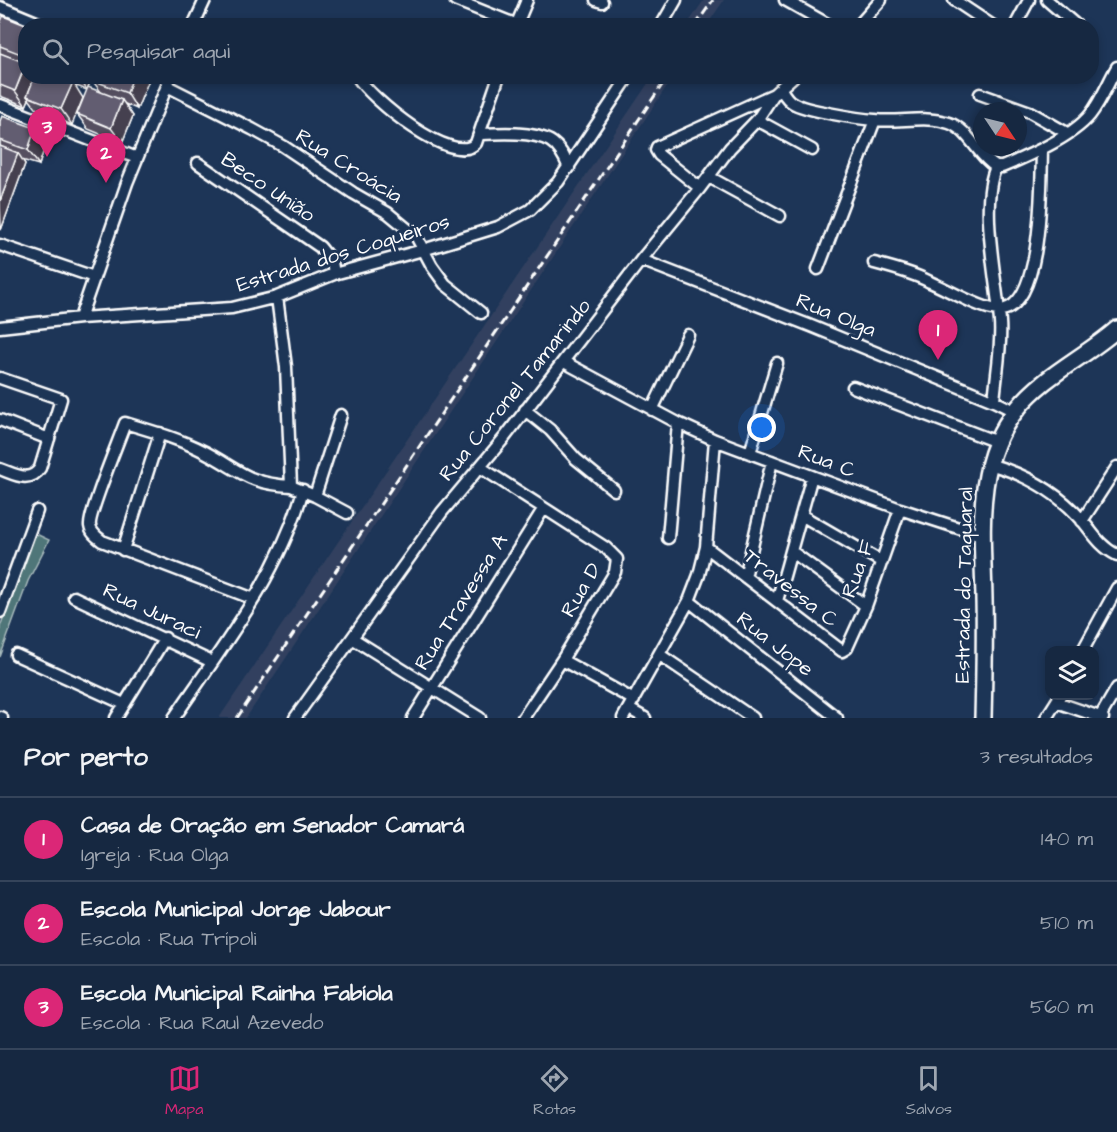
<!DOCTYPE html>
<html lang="pt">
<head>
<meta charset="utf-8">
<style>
	:root { --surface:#162841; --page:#23344c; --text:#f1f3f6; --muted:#9ea6b1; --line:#35445a; --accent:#db2777 }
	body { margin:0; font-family:"Architects Daughter",sans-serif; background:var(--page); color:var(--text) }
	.controls { position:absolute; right:18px; bottom:18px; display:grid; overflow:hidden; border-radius:12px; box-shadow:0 3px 9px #0003 }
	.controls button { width:54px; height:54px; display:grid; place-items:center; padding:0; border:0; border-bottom:2px solid var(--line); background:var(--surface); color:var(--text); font:30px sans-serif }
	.compass { position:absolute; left:973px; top:102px; width:54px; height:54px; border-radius:50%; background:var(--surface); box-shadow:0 3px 9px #0003; rotate:125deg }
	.you { position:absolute; left:762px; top:428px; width:21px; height:21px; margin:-15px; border:4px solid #fff; border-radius:50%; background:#1a73e8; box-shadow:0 0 0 9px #1a73e833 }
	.badge { display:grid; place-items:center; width:39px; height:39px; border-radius:50%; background:var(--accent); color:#fff; font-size:20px; font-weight:700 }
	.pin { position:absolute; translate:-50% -50px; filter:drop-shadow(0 2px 3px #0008) }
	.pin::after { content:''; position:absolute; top:32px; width:21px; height:18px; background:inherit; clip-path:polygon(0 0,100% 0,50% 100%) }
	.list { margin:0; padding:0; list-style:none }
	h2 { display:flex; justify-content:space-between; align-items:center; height:78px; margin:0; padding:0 24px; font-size:26px }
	h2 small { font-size:20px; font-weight:400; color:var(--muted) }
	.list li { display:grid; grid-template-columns:39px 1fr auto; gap:18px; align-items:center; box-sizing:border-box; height:84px; padding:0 24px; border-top:2px solid var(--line) }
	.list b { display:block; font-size:22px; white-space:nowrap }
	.list p { margin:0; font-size:20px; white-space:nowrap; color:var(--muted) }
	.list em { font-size:20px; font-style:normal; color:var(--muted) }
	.icon { flex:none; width:33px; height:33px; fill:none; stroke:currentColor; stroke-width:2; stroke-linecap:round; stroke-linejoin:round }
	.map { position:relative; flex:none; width:1117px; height:718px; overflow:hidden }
	.search { position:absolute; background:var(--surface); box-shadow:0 3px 9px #0003; left:18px; right:18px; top:18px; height:66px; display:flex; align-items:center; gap:15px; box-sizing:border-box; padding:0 21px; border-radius:24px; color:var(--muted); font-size:22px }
	.sheet { height:330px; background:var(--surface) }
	nav { display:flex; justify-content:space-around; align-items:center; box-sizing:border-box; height:84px; border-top:2px solid var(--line); background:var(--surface); font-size:16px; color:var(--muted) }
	nav a { display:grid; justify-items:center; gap:3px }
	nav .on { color:var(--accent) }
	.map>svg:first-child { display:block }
</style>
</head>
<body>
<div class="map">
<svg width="1117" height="718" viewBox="0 0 1117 718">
	<rect width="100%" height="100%" fill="#1d3557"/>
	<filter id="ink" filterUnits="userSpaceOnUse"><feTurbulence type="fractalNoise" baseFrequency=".0167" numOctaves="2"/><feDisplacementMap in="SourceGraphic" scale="12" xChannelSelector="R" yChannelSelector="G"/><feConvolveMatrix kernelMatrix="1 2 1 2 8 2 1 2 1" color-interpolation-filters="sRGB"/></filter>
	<g filter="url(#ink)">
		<path fill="#32415f" d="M704,0H724L707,25H687Z
			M653,76L673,77L246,718H219Z"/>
		<path fill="#507679" stroke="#a8babc" stroke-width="1.5" d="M34,533L49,540L28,581L0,657V627Z"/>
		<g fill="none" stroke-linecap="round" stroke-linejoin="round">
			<g stroke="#fff" stroke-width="15">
				<path id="street" d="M455,0L520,26
					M596,0L602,2
					M785,0L831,26
					M954,0L993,26
					M1047,0L1077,26
					M0,7L46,26
					M193,26L205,0
					M516,26L527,0
					M661,26L676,0
					M858,26L881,0
					M1015,26L1029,0
					M357,76C369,98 454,168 476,143L499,76
					M167,86L252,129L283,146L353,193L388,213L416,236L432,266L445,284L481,313
					M781,89C784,94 787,100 793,103C804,110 859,119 875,120C899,123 926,115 949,123C970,130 977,156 996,167
					M980,94L1030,112L1067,133
					M0,105L137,158
					M757,120L812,150
					M480,134C499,133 533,131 550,141C560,147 565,158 569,168
					M198,163L320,247L332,262L334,274
					M996,167H1002C1028,156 1072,137 1090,115C1101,101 1108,83 1117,67
					M709,177L780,216
					M700,188L659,155L656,150L657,147L774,94L794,76
					M0,245L94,277
					M641,260L811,326L994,401L1014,411
					M874,263C893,268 913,273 930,282C947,289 980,309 998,310C1044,312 1041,179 1042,149
					M818,269L875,120
					M277,297L286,367L291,486L315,496L341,415
					M80,318L127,183L167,86L169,76
					M0,327L80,318L232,308L277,297L334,274L423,250L498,227L530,210L558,182L629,76
					M564,362L678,423L715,440L900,509L983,536
					M0,378L61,399L40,468C30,484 14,474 0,469
					M853,387L997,442
					M994,401C996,376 1002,346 1000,322C997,281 979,204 996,167
					M525,410L550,430L576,459L614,490
					M652,410L688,335
					M0,420L49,439
					M750,453L777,363
					M989,464C1025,474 1056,491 1081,519C1092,532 1100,547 1117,555
					M480,467L606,548L617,559L615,572L562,660L523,718
					M315,496L347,513
					M801,515L882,562
					M1082,521L1117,467
					M668,538L678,423
					M706,547L842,651L847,648L866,606L900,509
					M123,550L160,433
					M791,551L866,606
					M745,577L772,461
					M74,597L212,662
					M254,599L102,541C97,537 91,533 90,526C88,515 119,440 125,423C152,431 180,439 205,452C241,471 248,484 291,486
					M689,601L837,718
					M777,601L812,476
					M0,612L37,511
					M352,638L480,718
					M1083,650L1117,588
					M16,655L124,704
					M660,655L753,718
					M562,660L634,700
					M1056,702L1103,718
					M629,709L645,718
					M0,717L2,718
					M1100,717L1117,688
					M116,718L165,638
					M174,718C223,646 279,575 303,490
					M295,718L442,512L505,437L641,260L700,188L730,148L757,120L774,94
					M413,718L544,508
					M623,718L689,601L699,575L706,547L715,440
					M1046,718L1060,696"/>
			</g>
			<g stroke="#fff" stroke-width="20">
				<path id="secondary" d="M983,718C984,678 985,639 984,599C983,535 973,462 1017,409C1044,375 1085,357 1117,329"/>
			</g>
			<use href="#street" stroke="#1d3557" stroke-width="10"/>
			<use href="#secondary" stroke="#1d3557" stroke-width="15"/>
			<path stroke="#fff" stroke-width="3" stroke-dasharray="9 4.5" stroke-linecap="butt" d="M695,26L713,0
				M237,718L668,76"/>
		</g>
		<path fill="#545061" stroke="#fff" stroke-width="1.5" d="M0,21L1,22L26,26V76H92L87,90L74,85L72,125L38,111L29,99L26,106L0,96Z
			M92,80L148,82L137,109L125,104L133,116L122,143L88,129L77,114L101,92Z
			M0,121L46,143L39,165L22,160L25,164L1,230Z"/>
		<path fill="#45414f" stroke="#fff" stroke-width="1.5" d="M26,65V76H35L27,96L29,99L26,106L15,91Z
			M78,76H92L87,90Z
			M133,76H145L148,82L137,109L127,93Z
			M73,82L83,98L72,125L61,109Z
			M122,100L133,116L122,143L111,128Z
			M35,128L46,143L39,165L28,150Z
			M18,153L25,164L1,230L0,201Z"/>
		<path fill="#625d71" stroke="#fff" stroke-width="1.5" d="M3,16L28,26H26V56L0,46V24Z
			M0,53L26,63L15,91L0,85Z
			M35,76H59L73,82L61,109L27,96Z
			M93,76H133L127,93L92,80Z
			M88,87L122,100L111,128L77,114Z
			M2,116L35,128L28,150L0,140V121Z
			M0,146L18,153L0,201Z"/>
	</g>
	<g text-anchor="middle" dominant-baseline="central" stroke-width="6" stroke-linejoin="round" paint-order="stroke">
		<g font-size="21" fill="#fff" stroke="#1d3557">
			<text transform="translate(349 166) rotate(32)">Rua Croácia</text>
			<text transform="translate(268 187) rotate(34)">Beco União</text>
			<text transform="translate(343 253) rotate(-17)">Estrada dos Coqueiros</text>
			<text transform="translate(836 315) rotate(22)">Rua Olga</text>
			<text transform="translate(515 390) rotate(-51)">Rua Coronel Tamarindo</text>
			<text transform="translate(827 461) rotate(21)">Rua C</text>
			<text transform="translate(858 569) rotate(-70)">Rua F</text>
			<text transform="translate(964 585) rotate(-89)">Estrada do Taquaral</text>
			<text transform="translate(791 588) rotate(38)">Travessa C</text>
			<text transform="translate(581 590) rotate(-60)">Rua D</text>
			<text transform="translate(461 602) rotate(-58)">Rua Travessa A</text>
			<text transform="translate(152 611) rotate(25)">Rua Juraci</text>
			<text transform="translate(775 644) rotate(38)">Rua Jope</text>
		</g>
	</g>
</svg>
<div class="controls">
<button><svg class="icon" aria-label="layers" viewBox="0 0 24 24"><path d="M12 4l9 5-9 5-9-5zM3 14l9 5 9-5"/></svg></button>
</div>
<svg class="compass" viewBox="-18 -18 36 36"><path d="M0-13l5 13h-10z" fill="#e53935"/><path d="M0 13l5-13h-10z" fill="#9ea6b1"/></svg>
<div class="you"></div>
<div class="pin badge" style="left:938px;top:360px">1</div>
<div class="pin badge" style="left:106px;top:183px">2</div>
<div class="pin badge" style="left:47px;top:157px">3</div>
<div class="search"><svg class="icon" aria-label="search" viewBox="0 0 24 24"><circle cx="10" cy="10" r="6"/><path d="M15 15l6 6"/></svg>Pesquisar aqui</div>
</div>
<section class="sheet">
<h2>Por perto<small>3 resultados</small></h2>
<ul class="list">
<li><span class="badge">1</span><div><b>Casa de Oração em Senador Camará</b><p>Igreja · Rua Olga</p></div><em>140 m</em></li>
<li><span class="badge">2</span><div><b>Escola Municipal Jorge Jabour</b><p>Escola · Rua Trípoli</p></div><em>510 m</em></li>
<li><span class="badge">3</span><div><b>Escola Municipal Rainha Fabíola</b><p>Escola · Rua Raul Azevedo</p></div><em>560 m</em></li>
</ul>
</section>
<nav>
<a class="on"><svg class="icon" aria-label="map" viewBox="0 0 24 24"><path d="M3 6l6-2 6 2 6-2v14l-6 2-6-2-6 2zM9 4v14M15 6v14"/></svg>Mapa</a>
<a><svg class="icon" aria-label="directions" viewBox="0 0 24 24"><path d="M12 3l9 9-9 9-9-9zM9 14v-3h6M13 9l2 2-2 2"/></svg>Rotas</a>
<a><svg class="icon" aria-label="saved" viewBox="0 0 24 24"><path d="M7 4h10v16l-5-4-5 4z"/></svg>Salvos</a>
</nav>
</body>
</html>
